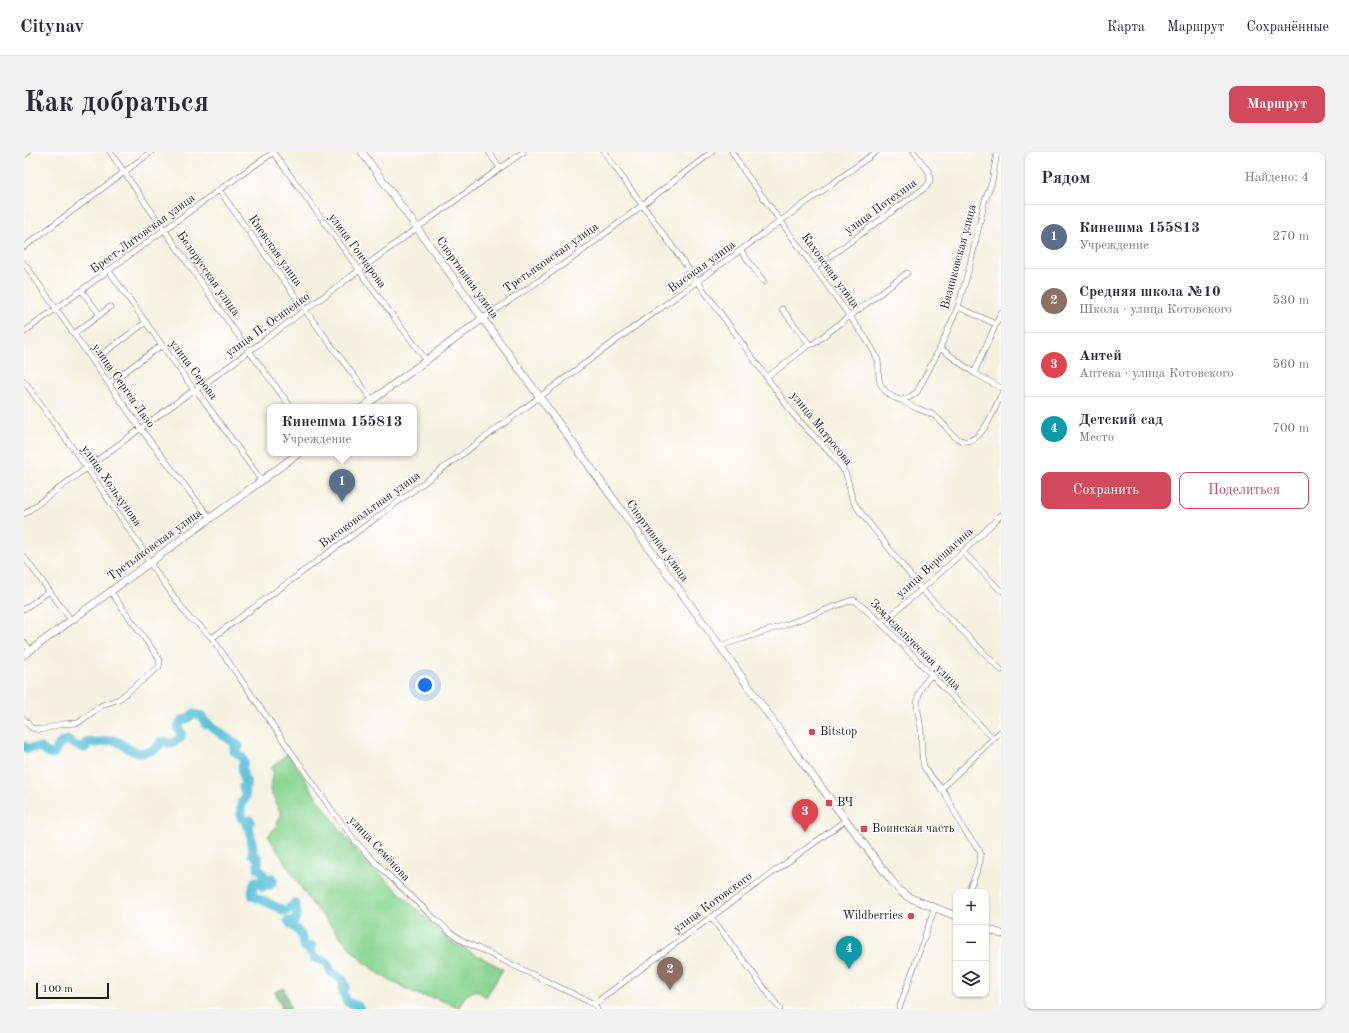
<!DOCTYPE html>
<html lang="ru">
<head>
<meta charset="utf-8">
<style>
	:root { --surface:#fff; --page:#f2f2f3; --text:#2b2b33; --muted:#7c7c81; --line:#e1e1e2; --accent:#d1495b }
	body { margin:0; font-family:"Old Standard TT",serif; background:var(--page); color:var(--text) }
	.controls { position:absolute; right:12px; bottom:12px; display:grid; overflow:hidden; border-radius:8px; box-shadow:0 1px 3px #0004 }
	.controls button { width:36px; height:36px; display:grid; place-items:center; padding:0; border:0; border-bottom:1px solid var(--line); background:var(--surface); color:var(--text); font:20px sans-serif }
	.scale { position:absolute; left:12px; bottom:10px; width:73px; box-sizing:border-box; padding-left:4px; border:2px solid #1c1c1c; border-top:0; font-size:11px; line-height:14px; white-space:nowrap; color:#1c1c1c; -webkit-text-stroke:3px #fff; paint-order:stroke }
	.you { position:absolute; left:401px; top:533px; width:14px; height:14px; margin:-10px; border:3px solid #fff; border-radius:50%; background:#1a73e8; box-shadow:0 0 0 6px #1a73e833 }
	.badge { display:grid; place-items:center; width:26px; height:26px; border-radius:50%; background:var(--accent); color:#fff; font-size:13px; font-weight:700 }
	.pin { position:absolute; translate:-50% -33px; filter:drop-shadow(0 1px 2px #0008) }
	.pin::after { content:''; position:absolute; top:21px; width:14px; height:12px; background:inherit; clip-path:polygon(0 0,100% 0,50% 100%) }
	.popup { position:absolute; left:243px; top:252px; width:150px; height:52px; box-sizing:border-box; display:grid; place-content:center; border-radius:8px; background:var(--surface); filter:drop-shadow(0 1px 3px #0005); font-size:13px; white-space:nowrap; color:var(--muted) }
	.popup b { font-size:15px; color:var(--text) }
	.popup::after { content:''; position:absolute; left:50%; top:100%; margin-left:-8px; border:8px solid transparent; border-top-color:var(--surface) }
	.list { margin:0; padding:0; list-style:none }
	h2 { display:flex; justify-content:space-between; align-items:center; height:52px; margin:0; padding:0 16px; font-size:17px }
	h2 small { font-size:13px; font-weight:400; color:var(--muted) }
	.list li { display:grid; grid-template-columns:26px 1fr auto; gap:12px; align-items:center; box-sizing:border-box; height:64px; padding:0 16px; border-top:1px solid var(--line) }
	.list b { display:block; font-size:15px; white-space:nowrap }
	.list p { margin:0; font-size:13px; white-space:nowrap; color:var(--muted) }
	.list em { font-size:13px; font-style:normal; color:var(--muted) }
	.actions { display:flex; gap:8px; padding:12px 16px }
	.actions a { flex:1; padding:9px 0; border:1px solid var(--accent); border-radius:8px; text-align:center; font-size:14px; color:var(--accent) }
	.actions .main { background:var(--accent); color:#fff }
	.icon { flex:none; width:22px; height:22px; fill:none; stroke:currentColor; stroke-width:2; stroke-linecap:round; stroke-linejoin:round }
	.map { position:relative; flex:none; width:977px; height:857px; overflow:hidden; border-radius:8px }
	header { display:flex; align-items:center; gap:24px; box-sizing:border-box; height:56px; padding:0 20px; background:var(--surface); border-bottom:1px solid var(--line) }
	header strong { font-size:19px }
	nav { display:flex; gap:22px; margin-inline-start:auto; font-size:14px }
	.intro { display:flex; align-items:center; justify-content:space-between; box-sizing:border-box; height:96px; padding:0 24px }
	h1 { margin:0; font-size:28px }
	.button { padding:10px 18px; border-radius:8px; background:var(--accent); color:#fff; font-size:14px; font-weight:700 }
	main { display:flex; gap:24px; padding:0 24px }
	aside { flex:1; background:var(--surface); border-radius:8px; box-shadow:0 1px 3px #0004 }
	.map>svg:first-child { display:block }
</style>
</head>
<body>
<header>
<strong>Citynav</strong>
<nav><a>Карта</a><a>Маршрут</a><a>Сохранённые</a></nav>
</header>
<div class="intro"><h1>Как добраться</h1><a class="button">Маршрут</a></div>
<main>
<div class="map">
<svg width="977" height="857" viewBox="0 0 977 857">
	<rect width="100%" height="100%" fill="#fff"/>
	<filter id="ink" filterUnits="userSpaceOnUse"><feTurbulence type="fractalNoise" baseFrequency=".025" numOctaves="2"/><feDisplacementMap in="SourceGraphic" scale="8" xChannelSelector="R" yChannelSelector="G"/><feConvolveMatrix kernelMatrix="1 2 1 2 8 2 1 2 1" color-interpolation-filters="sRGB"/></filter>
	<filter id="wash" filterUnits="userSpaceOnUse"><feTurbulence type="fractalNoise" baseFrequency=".012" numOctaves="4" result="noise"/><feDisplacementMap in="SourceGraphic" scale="16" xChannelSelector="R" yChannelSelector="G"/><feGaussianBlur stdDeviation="0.9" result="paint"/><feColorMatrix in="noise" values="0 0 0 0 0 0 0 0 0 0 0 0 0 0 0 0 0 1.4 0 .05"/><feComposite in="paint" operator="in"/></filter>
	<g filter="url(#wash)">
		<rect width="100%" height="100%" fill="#f5f1e1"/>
		<path fill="#8ad592" stroke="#537857" d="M264,601L291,643L333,700L426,789L479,817L462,845L452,838L442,843L435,855L411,846L395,843L365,828L354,821L332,803L286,749L244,684L252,675L255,666L258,664L246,638L250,621L247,616Z"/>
		<path fill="#6fb67c" stroke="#46694c" d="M260,836L267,857H257L258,856L251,840Z"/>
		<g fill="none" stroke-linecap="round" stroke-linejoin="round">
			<path stroke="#59bfd7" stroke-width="9" d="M0,594L3,596H17L24,602L28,603C35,597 31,592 43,588L51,593L60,596L62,595V590L73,591L89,588L93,589L108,599L118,601L130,598L135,593L136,590H143L147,592L157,586L156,584L158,581L154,577V575L158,568L163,567L169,562L178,564L181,572L184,571L187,575L215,594L214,596L210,597V599L218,605L220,611L218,614L220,628L223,630V632L222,634L219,635C221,642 224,645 217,651V666L222,669L226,668L227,670L222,673L226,677L229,698L228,702L234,706V716L238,720L242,727L248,726L250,728L246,733L242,730L239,735L235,729H231L228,739L229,744L257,757L259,759H262L271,751L272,752L273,763L270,769H264C273,780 279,779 279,794L283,796L288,794V797L286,800L288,801L290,806L303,810L307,820L319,828L322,835H319V840L323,850L334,854L336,857"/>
		</g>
	</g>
	<g filter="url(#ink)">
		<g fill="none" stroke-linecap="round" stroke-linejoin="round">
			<g stroke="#686761" stroke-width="6">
				<path id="street" d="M86,0L225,199L267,255
					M249,0L336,119L341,127L403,209
					M465,0L476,16
					M580,0L770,263C786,282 806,297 820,319C825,327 825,337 828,346C830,352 834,357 838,362L898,438L977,518
					M708,0L720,19L843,188C847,195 852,202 854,209C856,218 853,226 857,233C860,239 867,245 873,247C876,248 876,247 879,249C884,252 889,255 895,257C899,259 905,260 909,263C922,269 930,295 947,288C961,283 971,256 977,243
					M0,3L4,0
					M195,38L281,158L348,248
					M0,95L127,0
					M717,99L740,130
					M0,111L116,276L186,366
					M791,115L902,35L906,29L905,20L890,0
					M85,119L168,235L175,242L237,328
					M58,139L76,163
					M934,155L972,172
					M758,157L786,193
					M458,167L549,106L688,0
					M0,180L195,38L250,0
					M50,182L86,155
					M916,196L950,221L977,236
					M69,209L122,170
					M950,221L977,161
					M743,224L753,218L783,194L789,192L883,121
					M0,229L63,316L117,395L125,410L166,467L173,471L188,486L307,657L332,690L360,719L410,766L426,780L439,789L570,852L573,857
					M85,231L138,193
					M878,248L886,245L893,240L916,196L934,155L946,113L961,48L968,30L973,0
					M0,362C56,321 111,280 167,240L175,236L393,76L499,0
					M940,401L977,439
					M0,405L47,468
					M0,457L26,439
					M857,471C900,437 938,402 977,363
					M188,486L348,369L602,181L852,0
					M0,490L6,499
					M696,494L761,473L828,448L832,449L857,471L969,586
					M907,523L899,533L895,541L893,553L897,577L898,604L900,615L905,622L921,641L940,678L956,699C959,710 948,730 944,740
					M0,567L7,576L17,578L37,572L54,571L78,553L95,547L135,515L136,509L132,502L86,439
					M917,637L977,579
					M687,765L756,857
					M570,852L687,765L822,668
					M875,857L911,755"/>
			</g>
			<g stroke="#686761" stroke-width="8">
				<path id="secondary" d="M338,0L696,494L773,603L867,728L876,739L884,745L932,764
					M339,255L458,167
					M0,503L275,301
					M962,776L977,782"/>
			</g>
			<use href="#street" stroke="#fff" stroke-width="5"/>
			<use href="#secondary" stroke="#fff" stroke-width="7"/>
		</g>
	</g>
	<g fill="#d1495b" stroke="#fff" stroke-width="1.5">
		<circle cx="788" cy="580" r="4"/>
		<rect x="801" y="647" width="8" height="8" rx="2"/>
		<rect x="836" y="673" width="8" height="8" rx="2"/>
		<circle cx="887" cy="764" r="4"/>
	</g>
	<g text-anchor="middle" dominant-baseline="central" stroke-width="3" stroke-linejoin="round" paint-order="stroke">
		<g font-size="12" fill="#1c1c1c" stroke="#fff">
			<text transform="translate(857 55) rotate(-36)">улица Потехина</text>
			<text transform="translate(119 82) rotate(-36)">Брест-Литовская улица</text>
			<text transform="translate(251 99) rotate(55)">Киевская улица</text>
			<text transform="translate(333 99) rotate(54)">улица Гончарова</text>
			<text transform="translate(935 105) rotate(-75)">Вязниковская улица</text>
			<text transform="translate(527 106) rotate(-35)">Третьяковская улица</text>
			<text transform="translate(678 115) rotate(-36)">Высокая улица</text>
			<text transform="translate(806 119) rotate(54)">Каховская улица</text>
			<text transform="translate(184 122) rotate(55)">Белорусская улица</text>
			<text transform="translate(443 126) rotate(54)">Спортивная улица</text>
			<text transform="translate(244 173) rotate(-36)">улица П. Осипенко</text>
			<text transform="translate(169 218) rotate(53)">улица Серова</text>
			<text transform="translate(99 234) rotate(55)">улица Сергея Лазо</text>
			<text transform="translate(797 277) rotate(51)">улица Матросова</text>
			<text transform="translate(87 334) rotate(55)">улица Хользунова</text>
			<text transform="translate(346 358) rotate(-36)">Высоковольтная улица</text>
			<text transform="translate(633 389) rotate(54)">Спортивная улица</text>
			<text transform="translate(131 393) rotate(-36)">Третьяковская улица</text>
			<text transform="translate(911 411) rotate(-42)">улица Верещагина</text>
			<text transform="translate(891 493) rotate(45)">Земледельческая улица</text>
			<text transform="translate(355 697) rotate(47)">улица Семёнова</text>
			<text transform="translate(689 751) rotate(-36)">улица Котовского</text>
		</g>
		<g font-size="12" fill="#1c1c1c" stroke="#fff" text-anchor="start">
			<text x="796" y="580">Bitstop</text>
			<text x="813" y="651">ВЧ</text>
			<text x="848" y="677">Воинская часть</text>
			<text x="879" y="764" text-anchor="end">Wildberries</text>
		</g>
	</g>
</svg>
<div class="controls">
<button>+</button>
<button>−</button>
<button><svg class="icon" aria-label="layers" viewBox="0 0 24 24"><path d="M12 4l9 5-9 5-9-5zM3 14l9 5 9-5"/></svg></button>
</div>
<div class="scale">100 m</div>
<div class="you"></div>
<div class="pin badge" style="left:318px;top:350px;background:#5c6f8a">1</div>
<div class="popup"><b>Кинешма 155813</b>Учреждение</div>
<div class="pin badge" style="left:646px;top:838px;background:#8d6e63">2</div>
<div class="pin badge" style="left:781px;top:680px;background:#e0444e">3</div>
<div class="pin badge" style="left:825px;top:817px;background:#0f9aa8">4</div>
</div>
<aside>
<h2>Рядом<small>Найдено: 4</small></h2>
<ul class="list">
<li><span class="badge" style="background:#5c6f8a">1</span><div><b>Кинешма 155813</b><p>Учреждение</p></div><em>270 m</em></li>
<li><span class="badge" style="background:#8d6e63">2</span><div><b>Средняя школа №10</b><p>Школа · улица Котовского</p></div><em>530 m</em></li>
<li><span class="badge" style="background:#e0444e">3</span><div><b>Антей</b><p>Аптека · улица Котовского</p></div><em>560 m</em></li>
<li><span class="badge" style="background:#0f9aa8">4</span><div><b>Детский сад</b><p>Место</p></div><em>700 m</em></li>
</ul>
<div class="actions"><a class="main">Сохранить</a><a>Поделиться</a></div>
</aside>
</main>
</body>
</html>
